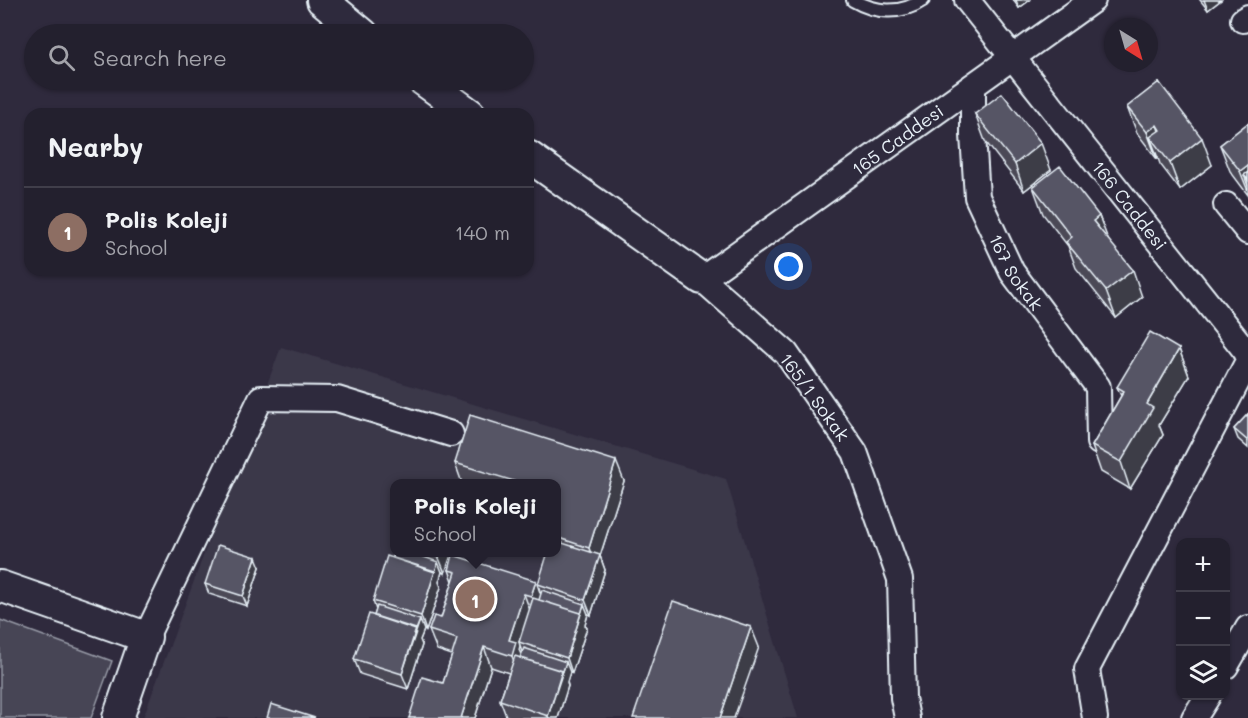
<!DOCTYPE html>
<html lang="en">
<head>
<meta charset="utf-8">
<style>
	:root { --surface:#23202e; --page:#2f2d3a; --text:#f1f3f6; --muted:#a3a3aa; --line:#403e4a; --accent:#bca0f2 }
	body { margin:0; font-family:Mali,sans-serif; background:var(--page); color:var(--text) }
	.controls { position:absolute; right:18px; bottom:18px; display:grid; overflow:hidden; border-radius:12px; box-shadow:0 2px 4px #0004 }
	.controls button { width:54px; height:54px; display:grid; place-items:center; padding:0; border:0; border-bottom:2px solid var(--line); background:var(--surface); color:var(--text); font:30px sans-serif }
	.compass { position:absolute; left:1104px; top:18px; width:54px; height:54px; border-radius:50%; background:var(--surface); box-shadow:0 2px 4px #0004; rotate:143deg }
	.you { position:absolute; left:789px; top:267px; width:21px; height:21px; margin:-15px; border:4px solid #fff; border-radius:50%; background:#1a73e8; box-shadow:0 0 0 9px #1a73e833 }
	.badge { display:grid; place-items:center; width:39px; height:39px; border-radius:50%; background:var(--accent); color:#fff; font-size:20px; font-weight:700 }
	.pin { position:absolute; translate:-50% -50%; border:3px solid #fff; box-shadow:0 2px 6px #0006 }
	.popup { position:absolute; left:390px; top:479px; width:171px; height:78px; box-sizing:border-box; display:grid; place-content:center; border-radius:12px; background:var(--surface); filter:drop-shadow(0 2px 4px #0005); font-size:20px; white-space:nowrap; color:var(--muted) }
	.popup b { font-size:22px; color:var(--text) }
	.popup::after { content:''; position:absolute; left:50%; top:100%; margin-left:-12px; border:12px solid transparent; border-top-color:var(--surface) }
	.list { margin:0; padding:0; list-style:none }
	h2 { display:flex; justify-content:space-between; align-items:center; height:78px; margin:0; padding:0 24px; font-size:26px }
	h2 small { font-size:20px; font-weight:400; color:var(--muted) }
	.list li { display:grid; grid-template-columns:39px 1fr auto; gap:18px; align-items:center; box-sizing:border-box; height:90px; padding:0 24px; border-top:2px solid var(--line) }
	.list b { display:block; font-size:22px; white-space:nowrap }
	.list p { margin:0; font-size:20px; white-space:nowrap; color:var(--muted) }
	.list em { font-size:20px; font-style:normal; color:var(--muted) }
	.icon { flex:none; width:33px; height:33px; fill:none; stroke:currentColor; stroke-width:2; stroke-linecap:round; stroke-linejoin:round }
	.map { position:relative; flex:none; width:1248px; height:718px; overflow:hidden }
	.search { position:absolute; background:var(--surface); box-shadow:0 2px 4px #0004; left:24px; top:24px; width:510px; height:66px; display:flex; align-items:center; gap:15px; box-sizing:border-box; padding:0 21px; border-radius:33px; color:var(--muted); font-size:22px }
	.panel { position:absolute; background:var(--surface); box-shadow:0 2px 4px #0004; left:24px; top:108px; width:510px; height:168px; border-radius:18px }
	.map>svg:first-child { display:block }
</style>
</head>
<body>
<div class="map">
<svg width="1248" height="718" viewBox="0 0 1248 718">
	<rect width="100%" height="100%" fill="#2f2a3d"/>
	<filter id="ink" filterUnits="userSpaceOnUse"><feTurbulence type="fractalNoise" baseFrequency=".0167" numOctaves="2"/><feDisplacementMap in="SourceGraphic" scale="12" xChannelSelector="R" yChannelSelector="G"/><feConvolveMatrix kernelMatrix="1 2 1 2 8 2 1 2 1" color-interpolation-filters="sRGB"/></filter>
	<g filter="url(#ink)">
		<path fill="#3b3749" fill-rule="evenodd" d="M281,347L726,479L798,718H143ZM394,484H556V552H394Z"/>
		<path fill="#464455" stroke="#979aa6" stroke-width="1.5" d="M0,620L112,661L91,718H0Z"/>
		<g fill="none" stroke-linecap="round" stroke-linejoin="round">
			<g stroke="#e8f1f8" stroke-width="16">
				<path id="service" d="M853,0C875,13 901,15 923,0"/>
			</g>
			<g stroke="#e8f1f8" stroke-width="28">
				<g id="minor">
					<path id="s1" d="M967,0L1248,354"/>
					<path d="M1243,20L1248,17"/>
					<path id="s2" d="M973,86V135L977,197L1012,272L1098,387L1099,442"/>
					<path d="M1226,205L1248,232"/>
					<path d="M146,637L261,398L337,399L451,434"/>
					<path d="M1226,666L1248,628"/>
					<path id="s3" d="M907,718L903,698L900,579L855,452L786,353L702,279L1093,0"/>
					<path d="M1095,718L1087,669L1248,361"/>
					<path d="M1194,718L1208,696"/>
				</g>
			</g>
			<g stroke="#e8f1f8" stroke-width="34">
				<path id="tertiary" d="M322,0L363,34
					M423,80L470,114
					M528,156L702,279
					M0,586L146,637L118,718"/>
			</g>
			<use href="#service" stroke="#2f2a3d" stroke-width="12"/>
			<use href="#minor" stroke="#2f2a3d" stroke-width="24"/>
			<use href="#tertiary" stroke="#2f2a3d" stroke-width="30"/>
		</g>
		<path fill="#4b4957" stroke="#e8f1f8" stroke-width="1.5" fill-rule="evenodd" d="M1013,0H1030L1019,8Z
			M1200,0H1221L1208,10Z
			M1159,82L1212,165L1180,190L1160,164L1158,158L1157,159L1137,133L1127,107Z
			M975,114L1051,170L1024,191L985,141Z
			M1248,123V195L1230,171L1220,145Z
			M1033,187L1099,216L1107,238L1142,297L1116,318L1076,268L1068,246L1043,214Z
			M1179,349L1189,376L1159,425L1163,435L1130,489L1101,472L1092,446L1121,396L1117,387Z
			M1248,414V448L1238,439L1234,429Z
			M455,463L624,481L600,556L605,570L591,615L588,614L585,625L587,628L572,673L570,672L567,682L568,686L558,718H513L506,716L500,700L509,673L491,667L475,718H409L443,683L452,655L437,650L429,630L441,618L453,581L449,570L536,581L541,595L538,584L556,552V483H462ZM520,646L522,652L521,655L519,650Z
			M395,552H452L445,573L442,572L439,582L441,587L426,631L424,630L420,640L422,645L408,689L360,674L354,659L374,616L376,610L373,601Z
			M260,567L247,606L209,594L205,584Z"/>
		<path fill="#3d3c47" stroke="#e8f1f8" stroke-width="1.5" d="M1016,0H1030L1019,8Z
			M1204,0H1221L1208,10Z
			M1157,125L1166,152L1150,137L1158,158L1157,159L1147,132Z
			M1202,138L1212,165L1180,190L1170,163Z
			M1041,143L1051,170L1024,191L1015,164Z
			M1248,165V180L1244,175L1248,186V191L1240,171Z
			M1099,216L1109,242L1093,221Z
			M1133,270L1142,297L1116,318L1106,291Z
			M1179,349L1189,376L1159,425L1163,435L1130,489L1121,462L1147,404Z
			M616,461L624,481L600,556L605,570L591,615L585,600L596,567L589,548Z
			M441,552H452L445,573L439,558Z
			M256,557L260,567L247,606L243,596Z
			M438,562L442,572L439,582L441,587L426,631L421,616Z
			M536,581L543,601L538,616L531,596Z
			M524,594L531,613L519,642L520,646L519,650L524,661L519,676L512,656L509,640Z
			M584,604L588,614L585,625L587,628L572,673L567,658Z
			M420,620L424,630L420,640L422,645L408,689L402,674Z
			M751,627L759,647L734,718H720Z
			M484,647L491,667L475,718H461Z
			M566,662L570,672L567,682L568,686L558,718H549L548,716Z"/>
		<path fill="#575565" stroke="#e8f1f8" stroke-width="1.5" d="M1159,82L1202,138L1170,163L1150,137L1160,130L1157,125L1147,132L1127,107Z
			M1002,93L1041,143L1015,164L975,114Z
			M1248,123V165L1240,171L1220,145Z
			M1060,166L1099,216L1093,221L1133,270L1106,291L1066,242L1072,237L1033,187Z
			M1248,172V180L1244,175Z
			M1150,332L1179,349L1147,404L1153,408L1121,462L1092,446L1124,391L1117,387Z
			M1248,414V441L1234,429Z
			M470,415L616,461L589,548L556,537V483H520L455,463Z
			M556,541L600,555L585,600L538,584L548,552H556Z
			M218,545L256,557L243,596L205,584Z
			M395,552H410L438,562L435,572L393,558Z
			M423,552H441L439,558Z
			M453,555L536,581L531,596L524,594L509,640L516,642L512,656L484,647L461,718H409L422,677L443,683L457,639L429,630L434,616L441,618L456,572L449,570Z
			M387,556L435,571L421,616L373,601Z
			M542,590L584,604L581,614V613L539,600Z
			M533,598L581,613L567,658L519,642Z
			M673,601L751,627L720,718H633Z
			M377,606L420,620L416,630L374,616Z
			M369,614L416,629L402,674L354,659Z
			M524,648L566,662L563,671L520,658Z
			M515,656L562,671L548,716L500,700Z
			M271,704L315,718H267Z"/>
	</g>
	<g text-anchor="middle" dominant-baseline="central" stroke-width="4.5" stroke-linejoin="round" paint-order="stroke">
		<g font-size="18" fill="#e8f1f8" stroke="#2f2a3d">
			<text stroke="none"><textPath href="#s3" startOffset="747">165 Caddesi</textPath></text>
			<text stroke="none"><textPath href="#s1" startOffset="262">166 Caddesi</textPath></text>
			<text stroke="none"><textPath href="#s2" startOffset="196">167 Sokak</textPath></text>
			<text transform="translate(815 397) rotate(54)">165/1 Sokak</text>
		</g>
	</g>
</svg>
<div class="controls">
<button>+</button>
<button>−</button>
<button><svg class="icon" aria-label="layers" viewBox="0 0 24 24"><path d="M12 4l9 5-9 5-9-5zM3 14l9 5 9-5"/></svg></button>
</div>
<svg class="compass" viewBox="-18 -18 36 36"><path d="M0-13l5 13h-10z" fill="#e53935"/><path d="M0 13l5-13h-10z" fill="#a3a3aa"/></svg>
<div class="you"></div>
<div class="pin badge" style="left:475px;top:599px;background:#8d6e63">1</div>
<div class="popup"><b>Polis Koleji</b>School</div>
<div class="search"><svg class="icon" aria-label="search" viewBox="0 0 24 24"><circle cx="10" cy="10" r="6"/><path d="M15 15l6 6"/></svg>Search here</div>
<section class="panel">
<h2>Nearby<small></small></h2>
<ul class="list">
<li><span class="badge" style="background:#8d6e63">1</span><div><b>Polis Koleji</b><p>School</p></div><em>140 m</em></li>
</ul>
</section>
</div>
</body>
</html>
